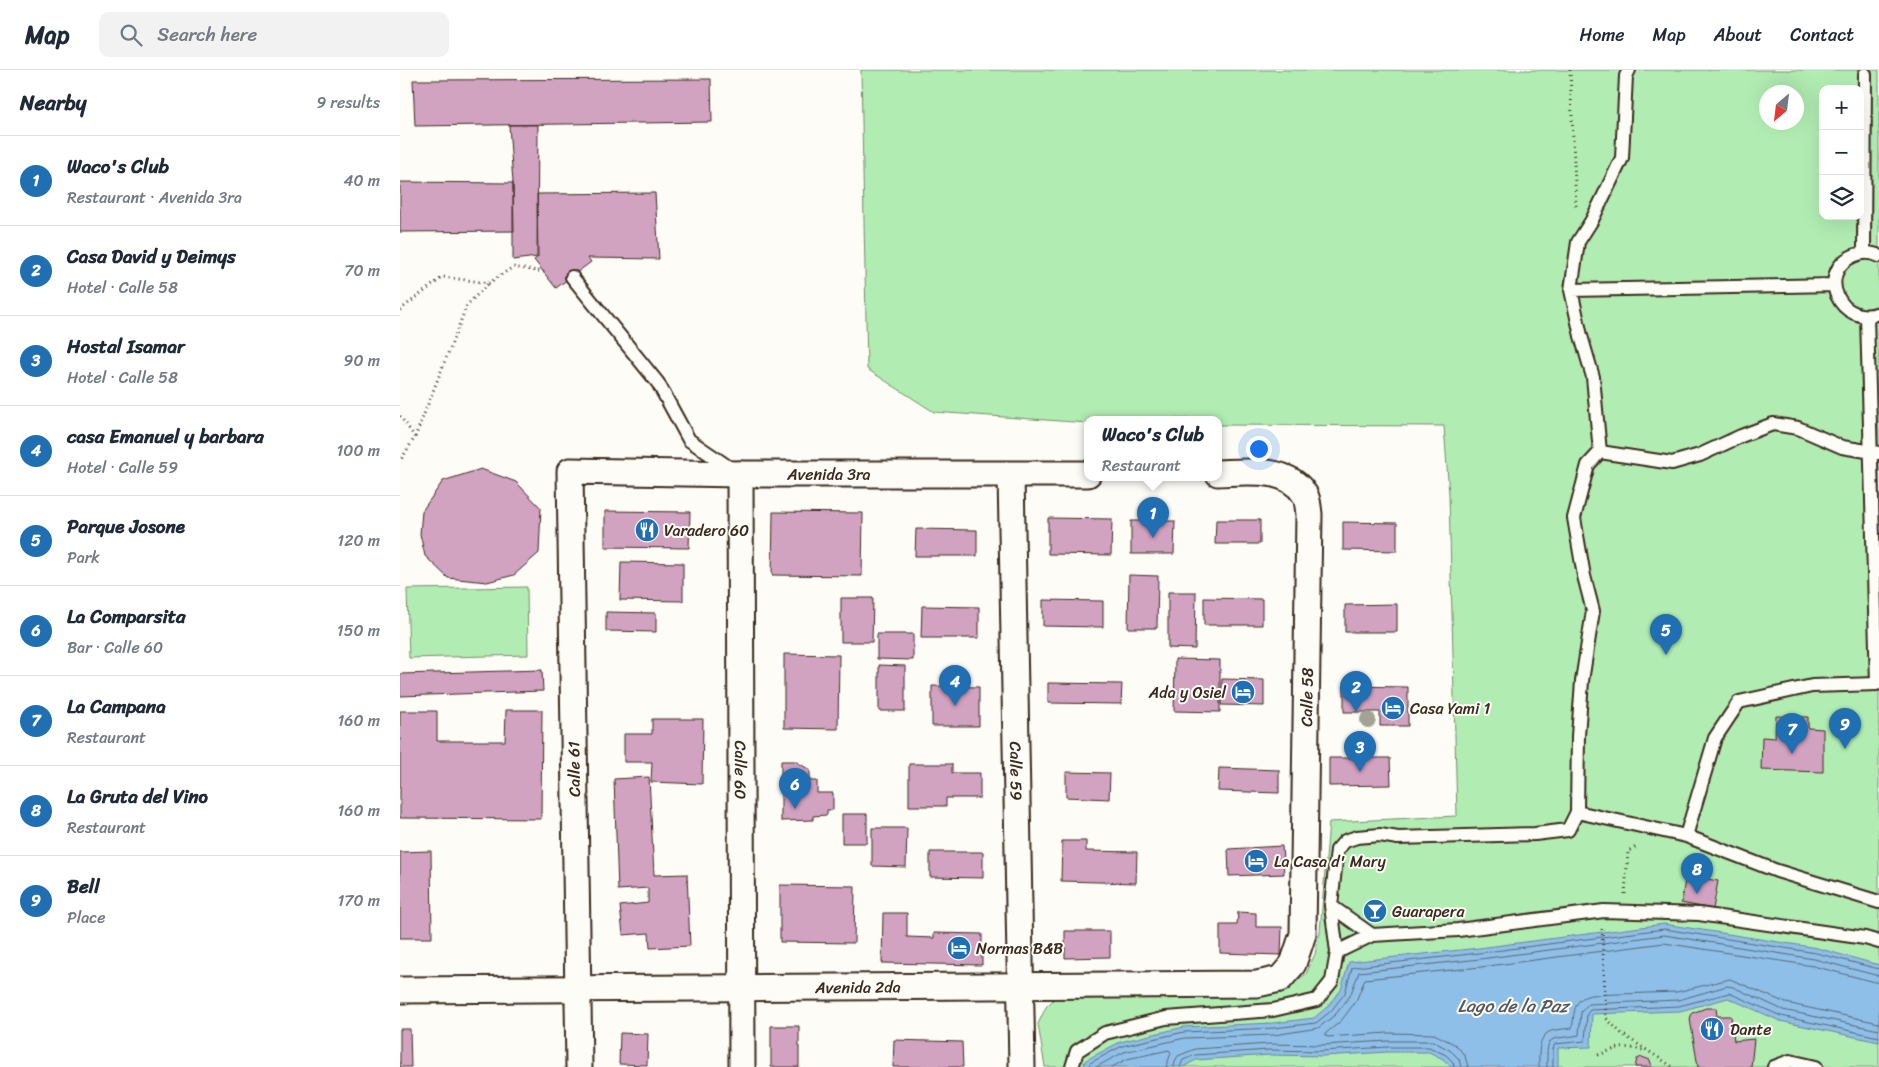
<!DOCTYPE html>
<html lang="en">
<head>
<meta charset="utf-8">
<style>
	:root { --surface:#fff; --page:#f2f2f3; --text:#1f2937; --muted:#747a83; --line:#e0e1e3; --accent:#1f6fb2 }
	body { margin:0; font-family:Sriracha,sans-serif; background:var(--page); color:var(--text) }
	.controls { position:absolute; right:15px; top:15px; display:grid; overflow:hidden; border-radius:10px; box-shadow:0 5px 20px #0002 }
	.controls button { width:45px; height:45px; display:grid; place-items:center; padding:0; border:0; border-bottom:1px solid var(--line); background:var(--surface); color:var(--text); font:25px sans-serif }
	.compass { position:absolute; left:1359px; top:15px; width:45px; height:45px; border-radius:50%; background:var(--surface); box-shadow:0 5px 20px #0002; rotate:208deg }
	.you { position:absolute; left:858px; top:378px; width:18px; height:18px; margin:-12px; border:4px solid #fff; border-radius:50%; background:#1a73e8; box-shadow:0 0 0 8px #1a73e833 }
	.badge { display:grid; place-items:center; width:32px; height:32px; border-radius:50%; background:var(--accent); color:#fff; font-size:16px; font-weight:700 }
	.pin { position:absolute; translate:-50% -41px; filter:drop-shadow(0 1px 2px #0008) }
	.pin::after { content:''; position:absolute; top:26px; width:18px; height:15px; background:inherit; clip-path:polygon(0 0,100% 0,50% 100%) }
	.popup { position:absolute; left:684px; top:346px; width:138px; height:65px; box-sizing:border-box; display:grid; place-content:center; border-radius:10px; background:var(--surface); filter:drop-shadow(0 1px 4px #0005); font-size:16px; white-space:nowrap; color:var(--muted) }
	.popup b { font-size:19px; color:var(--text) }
	.popup::after { content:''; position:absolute; left:50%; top:100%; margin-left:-10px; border:10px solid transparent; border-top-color:var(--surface) }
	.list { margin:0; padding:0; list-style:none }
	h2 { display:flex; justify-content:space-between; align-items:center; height:65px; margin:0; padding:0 20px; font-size:21px }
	h2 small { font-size:16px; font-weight:400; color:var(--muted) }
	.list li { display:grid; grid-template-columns:32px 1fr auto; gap:15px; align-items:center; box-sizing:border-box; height:90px; padding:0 20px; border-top:1px solid var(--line) }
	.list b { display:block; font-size:19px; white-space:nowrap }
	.list p { margin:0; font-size:16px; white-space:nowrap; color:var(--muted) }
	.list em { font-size:16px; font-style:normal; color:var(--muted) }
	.icon { flex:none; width:28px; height:28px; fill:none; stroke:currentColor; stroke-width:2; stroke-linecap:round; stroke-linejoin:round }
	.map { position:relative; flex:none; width:1479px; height:997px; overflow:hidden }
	header { display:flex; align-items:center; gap:30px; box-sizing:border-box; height:70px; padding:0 25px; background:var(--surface); border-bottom:1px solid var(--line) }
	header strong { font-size:24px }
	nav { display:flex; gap:28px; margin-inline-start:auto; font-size:18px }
	.search { width:350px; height:45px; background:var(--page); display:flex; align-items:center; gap:12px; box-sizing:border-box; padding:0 18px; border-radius:10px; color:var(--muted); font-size:19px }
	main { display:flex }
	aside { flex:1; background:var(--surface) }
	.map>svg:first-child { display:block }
</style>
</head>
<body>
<header>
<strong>Map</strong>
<div class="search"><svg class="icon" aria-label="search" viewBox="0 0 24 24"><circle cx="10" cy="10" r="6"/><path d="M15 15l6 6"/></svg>Search here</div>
<nav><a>Home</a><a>Map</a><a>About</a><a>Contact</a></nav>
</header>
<main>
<aside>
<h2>Nearby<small>9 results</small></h2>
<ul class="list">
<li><span class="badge">1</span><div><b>Waco's Club</b><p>Restaurant · Avenida 3ra</p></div><em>40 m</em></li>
<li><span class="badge">2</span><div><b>Casa David y Deimys</b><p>Hotel · Calle 58</p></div><em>70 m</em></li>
<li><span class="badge">3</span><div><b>Hostal Isamar</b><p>Hotel · Calle 58</p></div><em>90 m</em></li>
<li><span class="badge">4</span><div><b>casa Emanuel y barbara</b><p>Hotel · Calle 59</p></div><em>100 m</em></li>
<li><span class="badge">5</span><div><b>Parque Josone</b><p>Park</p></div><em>120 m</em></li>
<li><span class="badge">6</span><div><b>La Comparsita</b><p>Bar · Calle 60</p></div><em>150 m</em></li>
<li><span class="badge">7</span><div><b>La Campana</b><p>Restaurant</p></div><em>160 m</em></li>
<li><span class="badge">8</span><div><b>La Gruta del Vino</b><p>Restaurant</p></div><em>160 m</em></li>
<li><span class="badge">9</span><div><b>Bell</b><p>Place</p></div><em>170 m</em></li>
</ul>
</aside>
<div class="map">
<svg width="1479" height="997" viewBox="0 0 1479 997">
	<rect width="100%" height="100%" fill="#fdfcf7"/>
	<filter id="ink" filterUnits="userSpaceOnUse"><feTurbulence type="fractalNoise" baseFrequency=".02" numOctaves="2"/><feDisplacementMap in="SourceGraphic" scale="10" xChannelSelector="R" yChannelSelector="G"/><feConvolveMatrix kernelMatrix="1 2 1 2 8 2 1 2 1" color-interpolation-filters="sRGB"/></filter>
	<g filter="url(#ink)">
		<path fill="#b1edb3" stroke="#768c68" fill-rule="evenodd" d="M461,0H1479V997H645L638,954L646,937L655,928L870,923L887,917L906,904L915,884L920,862L929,752L1057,746L1049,424L1044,356L818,355V349H688V353L534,342L467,299ZM1423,19H1460V146H1423ZM1366,22H1396V52H1366Z
			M127,517L128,585L9,588L7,519Z"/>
		<path fill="#8ebfe9" stroke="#6d8398" d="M1264,854L1417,878L1479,895V972L1380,951L1328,928L1280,941L1192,944L1191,977L1158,978V996L1169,997H1051L1043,989L1029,982H988L923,986L870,985L796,990L783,997H682L686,990L720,972L784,957L873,953L914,948L927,937L941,920L949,892L1079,878Z"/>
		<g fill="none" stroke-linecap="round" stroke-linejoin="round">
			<path stroke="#5c666f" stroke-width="1" d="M688,997L690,993L722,976L784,962L874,958L916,953L931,941L945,923L952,898L955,897L1079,883L1264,859L1416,883L1479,899
				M696,997L724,982L785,968L874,965L918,958L935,945L950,926L959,902L1080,889L1264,865L1414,889L1479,906
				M712,997L727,989L769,980L771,983L766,997
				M774,997L775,991L778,986L795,979L869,974L922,975L988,971H1033L1051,981L1059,989L1061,997
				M780,997L783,990L795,985L869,980L922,981L988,977H1029L1046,985L1053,992L1054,997
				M1068,997L1065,986L1056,975L1034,964L988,963L927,967L925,964L941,951L956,931L965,909L1081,897L1264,873L1413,896L1479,913
				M1139,997C1139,983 1137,963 1155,960C1161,959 1166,959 1172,958C1175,943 1172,929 1191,925L1277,922L1330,909L1386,933L1479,953
				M1147,997C1146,961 1151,971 1179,965L1181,942L1188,934L1278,930L1327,916L1333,917L1383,940L1479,960
				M1153,997V979L1155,974L1185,971L1187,944L1190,940L1279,936L1329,923L1381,946L1479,967"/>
		</g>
		<path fill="#d2a2c1" stroke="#3b2a1e" d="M311,9L312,52L15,56L13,10Z
			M109,55H138L137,187L113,190V113Z
			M0,112L113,113L114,161L0,162Z
			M255,123L259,189L188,188L191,192L156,218L134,190L138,187L137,124Z
			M81,399L116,412L141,438L139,483L114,505L87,512L48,508L25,486L20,464L22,441L43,411Z
			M205,441L290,442L289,478L205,477Z
			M373,442L463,443L462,506L372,505Z
			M648,448L712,449L711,485L648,484Z
			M816,450H860V474H815Z
			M731,451H775L774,484H731Z
			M943,452L997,453V481L943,480Z
			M516,459L577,460V486H515Z
			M221,492L283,493V531L220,530Z
			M729,505L758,506L757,558H728Z
			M768,522H796L795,579L768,578Z
			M441,528H473L472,572H441Z
			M804,528L862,529V555H804Z
			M643,530L703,531V557L643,556Z
			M997,534V562H945V535Z
			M522,536L579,537V568H521Z
			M206,542L256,543V562L206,561Z
			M477,564H513V590L477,589Z
			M384,584L439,585L438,659L384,658Z
			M775,589L820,590V642L774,641Z
			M479,595L505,596V641H479Z
			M142,600L143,621L0,626V604Z
			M822,609L864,610V636L821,635Z
			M648,613L722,614L721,634L648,633Z
			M532,616L579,617V656H532Z
			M944,616L1008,617V656H980V642H944Z
			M106,640H142L141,749L0,748V641H37V671H105Z
			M1376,646L1408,647V658L1423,659V702L1361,700L1362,667L1375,668Z
			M252,649H303L302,714L251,712L252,692H224V664H252Z
			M929,688H990L991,715L929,716Z
			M381,691H395L410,700V711H417V723H433V740H427V745L413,746V750L381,751Z
			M509,694H552V703H580V728H546V736H509Z
			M819,698L879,700V723L818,721Z
			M666,702L710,703L709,729L666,727Z
			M249,707L254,805L287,804L290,876L250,878L249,863L223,865L220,836L248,833V818L218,820L214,709Z
			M442,744H467V773H442Z
			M472,758H507L506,797L472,796Z
			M662,771H686V781L737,782L736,813L661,811Z
			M882,776L884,804L829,806L828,779Z
			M31,781L32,868H0V782Z
			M530,782H583V808L530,807Z
			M1286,805L1318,811L1313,839L1281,833Z
			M380,815L455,816L454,873L380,872Z
			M838,842L856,843V857H882L881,885L820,883V855H837Z
			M483,843H507V867L534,868V863L582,864V895L482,893Z
			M665,861H710V887L665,888Z
			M1306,938H1316L1317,946H1331L1334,971L1354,969L1351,997H1298L1290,949L1292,943Z
			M371,956H399V997H371Z
			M0,959H10L11,997H0Z
			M220,963L248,964L247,995L219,994Z
			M494,970L562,972L563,997H493Z
			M1242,987L1250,990L1252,997H1235L1237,989Z"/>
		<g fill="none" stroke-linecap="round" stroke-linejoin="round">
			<g stroke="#3b2a1e" stroke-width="16">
				<path id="lane" d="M1464,183L1465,4
					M1479,186C1471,182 1461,182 1453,186C1415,203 1441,258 1479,243
					M172,207L258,313L289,370L333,400
					M1171,220L1434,215
					M1200,382L1272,393L1300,385L1341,366L1373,354L1398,358L1442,377L1479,383
					M1177,742L1286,766L1377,801L1479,832
					M1286,766L1315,668L1339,632L1412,616L1477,614L1467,246
					M931,836L972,865L1058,860L1204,841L1299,844L1465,868L1479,872
					M937,882L972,865
					M672,997L677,981L705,963L766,948L873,940L917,930L932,911L937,882L931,836L937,780L945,771L957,767L980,765L998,768L1135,764L1168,760L1177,742L1178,666L1182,611L1193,541L1184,506L1174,448L1188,395L1200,382L1193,307L1181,266L1171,220L1178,172L1192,150L1222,88L1226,6L1229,0
					M1374,997L1390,991L1416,997"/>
			</g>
			<g stroke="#3b2a1e" stroke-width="29">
				<g id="street">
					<path id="s1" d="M340,404L342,997"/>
					<path id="s2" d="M611,405L622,997"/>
					<path id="s3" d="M0,920L857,914L880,909L893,894L903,864L909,444C908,438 908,430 905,425C888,396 846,402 818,403"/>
					<path id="s4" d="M179,997L170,401L340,404H688"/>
				</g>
			</g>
			<path stroke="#3b2a1e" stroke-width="3" stroke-dasharray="1 4" stroke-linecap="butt" d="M1170,0L1176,137
				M0,240L43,207L89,213L113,197L144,202
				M0,346L15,367L0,391
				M15,367L67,235L89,213
				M1225,824L1228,781L1238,776
				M1202,859L1206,948L1222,964L1273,997
				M1198,985C1220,977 1223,975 1246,981"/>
			<use href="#lane" stroke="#fdfcf7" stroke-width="12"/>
			<use href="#street" stroke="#fdfcf7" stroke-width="25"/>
		</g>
		<circle fill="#a2a394" cx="968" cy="650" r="8"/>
	</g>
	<defs>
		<g id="restaurant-disc" transform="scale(1.25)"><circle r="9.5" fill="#1f6fb2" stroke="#fdfcf7"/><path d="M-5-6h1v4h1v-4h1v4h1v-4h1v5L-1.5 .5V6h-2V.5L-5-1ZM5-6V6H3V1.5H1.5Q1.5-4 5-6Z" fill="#fff"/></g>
		<g id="hotel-disc" transform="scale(1.25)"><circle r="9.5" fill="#1f6fb2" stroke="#fdfcf7"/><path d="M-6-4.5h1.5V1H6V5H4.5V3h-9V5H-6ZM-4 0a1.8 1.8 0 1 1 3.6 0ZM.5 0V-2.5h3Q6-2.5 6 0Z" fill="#fff"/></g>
		<g id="bar-disc" transform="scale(1.25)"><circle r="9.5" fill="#1f6fb2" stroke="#fdfcf7"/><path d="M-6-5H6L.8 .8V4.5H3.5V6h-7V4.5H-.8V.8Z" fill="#fff"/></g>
	</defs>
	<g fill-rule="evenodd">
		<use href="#restaurant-disc" x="247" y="460"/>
		<use href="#hotel-disc" x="843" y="622"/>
		<use href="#hotel-disc" x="993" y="638"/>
		<use href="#hotel-disc" x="856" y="791"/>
		<use href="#bar-disc" x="975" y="841"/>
		<use href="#hotel-disc" x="559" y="878"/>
		<use href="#restaurant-disc" x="1312" y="959"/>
	</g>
	<g text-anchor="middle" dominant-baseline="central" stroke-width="4" stroke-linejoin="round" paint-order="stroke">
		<g font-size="16" fill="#3b2a1e" stroke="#fdfcf7">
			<text stroke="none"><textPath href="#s4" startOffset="855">Avenida 3ra</textPath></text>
			<text stroke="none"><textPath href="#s3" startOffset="1169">Calle 58</textPath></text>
			<text transform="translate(174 699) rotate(-91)">Calle 61</text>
			<text stroke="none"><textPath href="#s1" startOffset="296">Calle 60</textPath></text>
			<text stroke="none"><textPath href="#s2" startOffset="296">Calle 59</textPath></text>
			<text stroke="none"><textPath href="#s3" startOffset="458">Avenida 2da</textPath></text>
		</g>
		<g font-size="16" fill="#3b2a1e" stroke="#fdfcf7" text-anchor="start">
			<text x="264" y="460">Varadero 60</text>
			<text x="826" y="622" text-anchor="end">Ada y Osiel</text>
			<text x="1010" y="638">Casa Yami 1</text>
			<text x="874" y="791">La Casa d' Mary</text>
			<text x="992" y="841">Guarapera</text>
			<text x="576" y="878">Normas B&amp;B</text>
			<text x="1330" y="959">Dante</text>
		</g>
		<g font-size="18" font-style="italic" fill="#54575b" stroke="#fdfcf7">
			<text x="1113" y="936">Lago de la Paz</text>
		</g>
	</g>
</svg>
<div class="controls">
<button>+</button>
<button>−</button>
<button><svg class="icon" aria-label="layers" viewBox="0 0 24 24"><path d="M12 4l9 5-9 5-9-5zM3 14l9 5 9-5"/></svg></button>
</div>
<svg class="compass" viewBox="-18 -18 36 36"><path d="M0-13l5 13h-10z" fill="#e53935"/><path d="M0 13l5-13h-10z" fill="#747a83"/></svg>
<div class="you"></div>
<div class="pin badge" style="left:753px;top:468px">1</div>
<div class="popup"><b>Waco's Club</b>Restaurant</div>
<div class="pin badge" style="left:956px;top:642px">2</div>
<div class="pin badge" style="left:960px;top:702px">3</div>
<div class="pin badge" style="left:555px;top:636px">4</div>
<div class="pin badge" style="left:1266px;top:585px">5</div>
<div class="pin badge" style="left:395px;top:739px">6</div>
<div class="pin badge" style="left:1392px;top:684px">7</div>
<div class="pin badge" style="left:1297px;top:824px">8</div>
<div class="pin badge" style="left:1445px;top:679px">9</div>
</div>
</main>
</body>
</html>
